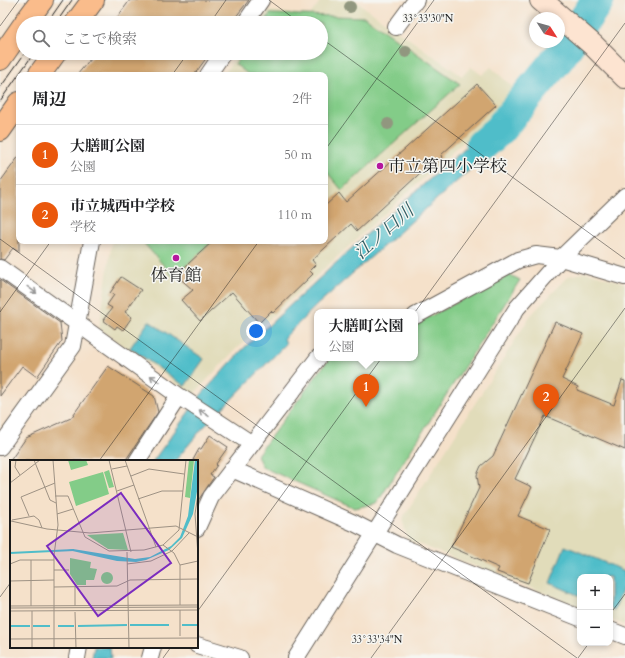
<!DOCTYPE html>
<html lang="ja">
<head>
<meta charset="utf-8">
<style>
	:root { --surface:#fff; --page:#f2f2f2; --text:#202124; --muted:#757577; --line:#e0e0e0; --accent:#ea580c }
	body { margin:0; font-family:Cardo,"Noto Serif JP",serif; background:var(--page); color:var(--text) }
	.controls { position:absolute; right:12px; bottom:12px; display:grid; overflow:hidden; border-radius:8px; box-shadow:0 2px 6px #0003 }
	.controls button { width:36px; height:36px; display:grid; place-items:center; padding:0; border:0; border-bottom:1px solid var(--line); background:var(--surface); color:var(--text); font:20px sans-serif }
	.compass { position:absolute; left:529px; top:12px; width:36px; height:36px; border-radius:50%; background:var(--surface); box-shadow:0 2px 6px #0003; rotate:126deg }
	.you { position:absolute; left:256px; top:331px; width:14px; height:14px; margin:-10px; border:3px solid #fff; border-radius:50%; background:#1a73e8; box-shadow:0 0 0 6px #1a73e833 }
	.badge { display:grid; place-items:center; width:26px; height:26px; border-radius:50%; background:var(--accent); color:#fff; font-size:13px; font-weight:700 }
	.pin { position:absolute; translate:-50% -33px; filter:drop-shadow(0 1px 2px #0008) }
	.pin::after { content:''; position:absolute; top:21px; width:14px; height:12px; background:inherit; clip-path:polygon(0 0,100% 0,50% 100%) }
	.popup { position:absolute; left:314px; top:309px; width:104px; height:52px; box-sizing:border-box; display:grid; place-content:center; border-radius:8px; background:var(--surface); filter:drop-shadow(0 1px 3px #0005); font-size:13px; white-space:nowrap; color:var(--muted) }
	.popup b { font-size:15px; color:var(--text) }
	.popup::after { content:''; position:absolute; left:50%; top:100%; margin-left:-8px; border:8px solid transparent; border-top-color:var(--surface) }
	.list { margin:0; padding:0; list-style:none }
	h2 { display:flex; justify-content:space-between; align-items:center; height:52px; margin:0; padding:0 16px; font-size:17px }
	h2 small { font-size:13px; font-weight:400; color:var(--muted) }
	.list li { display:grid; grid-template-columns:26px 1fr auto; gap:12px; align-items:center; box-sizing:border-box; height:60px; padding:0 16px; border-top:1px solid var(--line) }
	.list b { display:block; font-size:15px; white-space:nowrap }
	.list p { margin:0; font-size:13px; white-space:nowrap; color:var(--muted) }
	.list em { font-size:13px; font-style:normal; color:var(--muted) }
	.icon { flex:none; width:22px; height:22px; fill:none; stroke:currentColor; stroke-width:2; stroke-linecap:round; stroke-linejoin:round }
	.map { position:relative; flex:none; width:625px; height:658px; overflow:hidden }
	.search { position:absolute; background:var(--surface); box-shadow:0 2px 6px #0003; left:16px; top:16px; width:312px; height:44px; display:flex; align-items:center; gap:10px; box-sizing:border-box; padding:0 14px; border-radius:22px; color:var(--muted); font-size:15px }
	.panel { position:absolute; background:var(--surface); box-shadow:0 2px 6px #0003; left:16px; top:72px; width:312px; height:172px; border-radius:8px }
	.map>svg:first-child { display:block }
</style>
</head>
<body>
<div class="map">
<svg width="625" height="658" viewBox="0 0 625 658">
	<rect width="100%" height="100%" fill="#f6f6f2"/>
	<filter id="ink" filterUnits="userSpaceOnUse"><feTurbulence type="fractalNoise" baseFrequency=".025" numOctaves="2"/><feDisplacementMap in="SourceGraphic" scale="8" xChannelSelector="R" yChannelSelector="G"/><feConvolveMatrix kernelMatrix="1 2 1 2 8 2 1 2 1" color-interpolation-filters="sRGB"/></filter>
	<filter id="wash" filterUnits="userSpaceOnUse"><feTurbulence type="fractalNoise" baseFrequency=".012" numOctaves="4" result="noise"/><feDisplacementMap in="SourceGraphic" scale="16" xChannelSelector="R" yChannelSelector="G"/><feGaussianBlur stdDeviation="0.9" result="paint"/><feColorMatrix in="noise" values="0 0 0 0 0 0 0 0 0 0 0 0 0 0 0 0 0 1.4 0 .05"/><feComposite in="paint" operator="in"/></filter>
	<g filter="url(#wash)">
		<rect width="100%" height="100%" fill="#f5e1ca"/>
		<path fill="#e1dcba" d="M321,0H354L462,76L471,67L482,75L491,67L518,92L235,350L193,395L99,329L112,241H325V75H223L239,53H321V23H260L268,11L310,15Z
			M587,272L625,283V625L610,619V577H580V607L408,540L402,519L531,315L569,276Z"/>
		<path fill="#83cc88" stroke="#507452" d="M270,14L365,17L460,84L342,190L325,170V75H249L235,64L243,53H321V23H264Z
			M142,241H213L174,277Z
			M510,275L520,280L377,503L355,508L262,467L257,455L329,359L415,358V324Z"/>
		<path fill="#50bdc9" stroke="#366c72" d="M510,106L518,118L472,168L318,304L284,338L286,344L202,429L175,461H153L201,395L243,349L378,224L483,133Z
			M149,321L204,359L185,386L130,348Z
			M565,546L625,571V584L614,610L610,608V577H580V596L550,583Z
			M94,647H110L111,658H92Z"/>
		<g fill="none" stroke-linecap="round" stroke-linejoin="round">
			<path stroke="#50bdc9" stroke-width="33" d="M482,145L499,130L560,56L598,0"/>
		</g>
		<g id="blocks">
			<path fill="#d1a56f" d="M130,0H249L231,23H113Z
				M95,53H210L194,75H77Z
				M477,84L496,105L441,155L442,158L431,167L429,165L357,231L351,224L312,260L316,265L310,271L313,274L273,313L271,311L259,323L232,292L200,321L181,300L193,290L176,275L213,241H325V206L339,193L346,202Z
				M19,156V252L13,248L4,260L0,259V182Z
				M121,277L141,290L125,312L132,317L123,330L117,326L115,329L103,320L112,308L107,305L114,295L110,293Z
				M0,280L60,323L62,341L37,377L22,366L0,396Z
				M555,322L583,334L562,379L578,387L577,390L614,405L622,380L625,381V450L545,416L515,479L532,487L518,516L550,529L528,583L497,572L499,568L451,547L479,488L477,475L481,466L493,456Z
				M108,366L154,396L158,412L125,461H10L26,438L71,418Z
				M210,435L228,447L216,464L217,465L210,475L214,477L197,502V461L193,460L199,449H201Z"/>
		</g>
	</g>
	<g filter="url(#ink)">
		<use href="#blocks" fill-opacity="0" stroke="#686159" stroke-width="1"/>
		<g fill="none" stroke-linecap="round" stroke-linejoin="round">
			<g stroke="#686159" stroke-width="18">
				<path id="minor" d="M245,23L261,0
					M396,27L416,0
					M208,75L223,53
					M0,268L179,396L252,444
					M415,316L518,260L536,255L561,258L625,277
					M0,447L73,346L92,241
					M137,461L179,396
					M232,469L354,523L397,545L580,618
					M197,528L211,497L318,358
					M610,630L625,636
					M197,645L240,658
					M77,658L79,647
					M150,658L153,647
					M296,658L517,308L561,258L625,196"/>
			</g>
			<g stroke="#686159" stroke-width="24">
				<path id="secondary" d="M541,0L593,45L625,77"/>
			</g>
			<g stroke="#686159" stroke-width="24">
				<path id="trunk" d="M25,23L42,0
					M76,23L93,0
					M0,59L23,26
					M39,75L55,53
					M0,130L19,103"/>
			</g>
			<use href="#minor" stroke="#fff" stroke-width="16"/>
			<use href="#secondary" stroke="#fde4d1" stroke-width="22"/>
			<use href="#trunk" stroke="#fabc8b" stroke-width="22"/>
			<path stroke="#1c1c1c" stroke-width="1" d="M47,23L63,0
				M56,23L72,0
				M0,88L25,53
				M0,101L34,53"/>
		</g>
		<g fill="#91977f">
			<circle cx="350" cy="7" r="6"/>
			<circle cx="406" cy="52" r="6"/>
			<circle cx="388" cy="124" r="6"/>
		</g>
		<defs><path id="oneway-shaft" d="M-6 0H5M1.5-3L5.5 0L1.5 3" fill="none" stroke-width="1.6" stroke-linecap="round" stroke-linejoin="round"/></defs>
		<g stroke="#999">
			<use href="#oneway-shaft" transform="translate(32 290) rotate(36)"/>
			<use href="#oneway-shaft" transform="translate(155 379) rotate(-145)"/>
			<use href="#oneway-shaft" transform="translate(204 413) rotate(-146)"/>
		</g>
	</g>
	<path fill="none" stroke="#1c1c1c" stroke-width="1" stroke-opacity="0.45" d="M269,0L300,23M210,23L226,0M0,26L19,0M321,38L625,259M172,75L188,53M325,150L434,0M0,239L577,658M0,312L51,241M99,461L259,241M0,597L11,582M197,612L625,23M610,614L625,594M163,658L171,647M371,658L625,308M578,658L589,643"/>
	<g fill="#b5179e" stroke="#f6f6f2" stroke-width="1.5">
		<circle cx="380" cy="166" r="4"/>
		<circle cx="176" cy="258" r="4"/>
	</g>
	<g text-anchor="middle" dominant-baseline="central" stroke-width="3" stroke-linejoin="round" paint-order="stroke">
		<g font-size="17" fill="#1c1c1c" stroke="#f6f6f2" text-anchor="start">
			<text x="388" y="166">市立第四小学校</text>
			<text x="176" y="275" text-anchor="middle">体育館</text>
		</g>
		<g font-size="18" font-style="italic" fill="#315c61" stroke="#f6f6f2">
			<text transform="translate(384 232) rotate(-41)">江ノ口川</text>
		</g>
	</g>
	<g transform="translate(10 460)">
		<rect width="188" height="188" fill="#f5e1ca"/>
		<path d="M58,0H76L78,5L61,10ZM179,0H184L180,38L175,37ZM99,10L104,27L99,28L94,12ZM93,12L99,34L66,46L59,22ZM113,73L118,90L98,89L77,75ZM60,98L81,102L80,108L87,109L84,120H76V125H67L60,114ZM91 118a6 6 0 1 1 12 0a6 6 0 1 1-12 0Z" fill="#83cc88"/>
		<path d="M185,0H188V26L183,54L172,78L159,90L136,100L126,102L107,101L58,90L63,89L125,99L140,97L161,86L170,77L178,56Z" fill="#50bdc9"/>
		<path fill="none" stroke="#50bdc9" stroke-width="2" d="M0,93L64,90M120,165H159M172,165H188M0,166H20M23,166H40M48,166H64M68,166L117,165"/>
		<path fill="none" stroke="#9e9284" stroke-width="1" d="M6,0L5,7L10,15M24,0L40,40L46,43M43,0L48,65L44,95V152M99,0L121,92M115,0L146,87M102,9L117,6M121,16L139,9L174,14M0,23L30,0M107,31L124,25M188,34L185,54L188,95M45,36H58L75,77L99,91L134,90L153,85L169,70L176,0M128,39L152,31H173M47,54L63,49M19,56L11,37L45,23M2,60L24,56L29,60L32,68M1,61L37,69L80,73L166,66L188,77M153,85L164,93L170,105V145M117,92L119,188M21,100V146M0,104L10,100H44M117,104L141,101L162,91L179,73M170,105L188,101M44,110H59M0,121L44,120M44,127L107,126L120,120L188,119M65,127V146M0,146L188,145M0,148L188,147M0,151L188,150M22,151V188M44,152V188M65,152L66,188M170,176V150M0,179L188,178"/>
		<path fill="#7b2cbf" fill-opacity="0.15" stroke="#7b2cbf" stroke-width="2" d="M111,33L161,103L88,156L37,86Z"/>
		<rect width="188" height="188" fill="none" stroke="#1c1c1c" stroke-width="2"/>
	</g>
	<g font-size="10" text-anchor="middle" fill="#1c1c1c" stroke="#f6f6f2" stroke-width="3" stroke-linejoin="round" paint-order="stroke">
		<text x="428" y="22">33°33'30"N</text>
		<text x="377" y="643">33°33'34"N</text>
	</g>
</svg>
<div class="controls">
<button>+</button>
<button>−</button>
</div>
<svg class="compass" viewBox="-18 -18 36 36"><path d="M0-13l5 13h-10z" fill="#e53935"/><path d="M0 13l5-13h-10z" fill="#757577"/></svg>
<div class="you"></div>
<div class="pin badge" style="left:366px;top:407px">1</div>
<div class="popup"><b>大膳町公園</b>公園</div>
<div class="pin badge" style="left:546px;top:417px">2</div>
<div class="search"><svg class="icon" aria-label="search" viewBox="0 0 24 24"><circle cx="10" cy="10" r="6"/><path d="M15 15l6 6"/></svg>ここで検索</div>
<section class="panel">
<h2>周辺<small>2件</small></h2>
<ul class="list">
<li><span class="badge">1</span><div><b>大膳町公園</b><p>公園</p></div><em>50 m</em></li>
<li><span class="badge">2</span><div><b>市立城西中学校</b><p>学校</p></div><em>110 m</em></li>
</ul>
</section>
</div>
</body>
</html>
